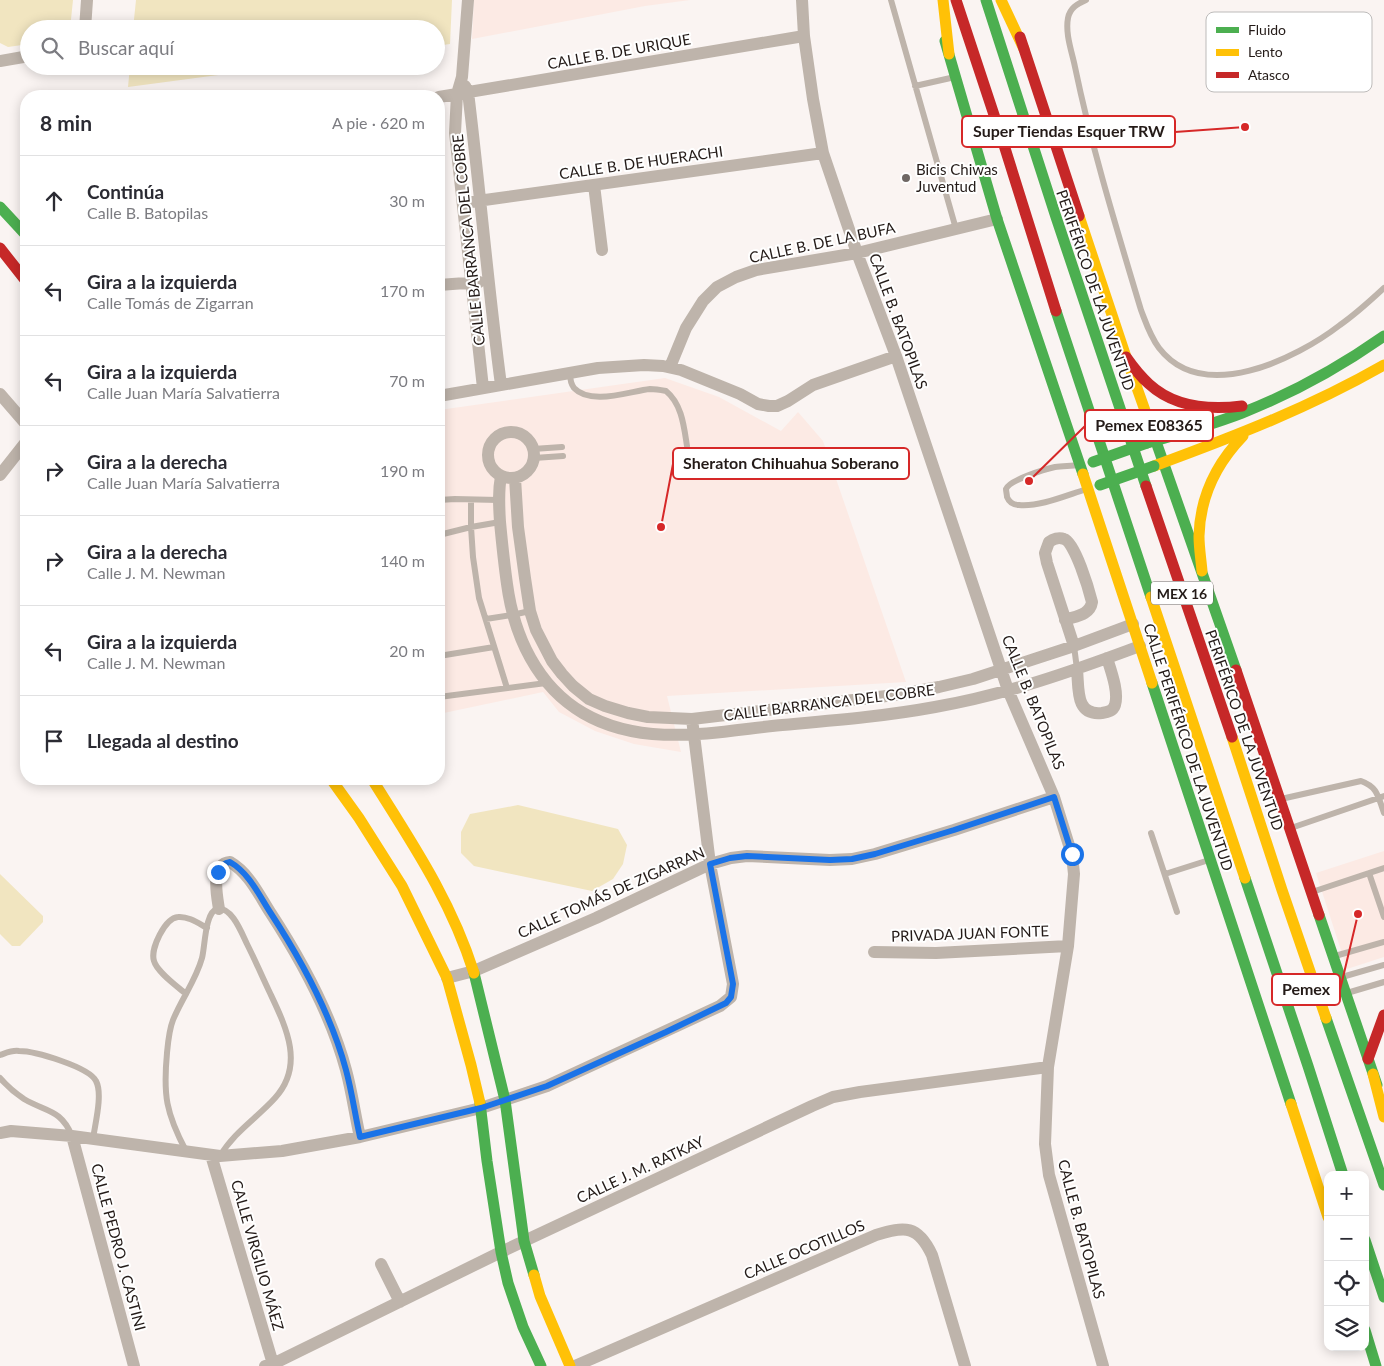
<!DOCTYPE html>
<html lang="es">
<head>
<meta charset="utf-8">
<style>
	:root { --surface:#fff; --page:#f7f7f7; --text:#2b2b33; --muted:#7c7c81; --line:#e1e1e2 }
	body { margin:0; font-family:Lato,sans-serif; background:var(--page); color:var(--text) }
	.controls { position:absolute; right:15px; bottom:15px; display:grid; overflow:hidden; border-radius:10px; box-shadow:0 2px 12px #0003 }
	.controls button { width:45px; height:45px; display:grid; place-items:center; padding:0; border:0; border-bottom:1px solid var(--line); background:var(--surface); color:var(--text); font:25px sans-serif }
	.stop { position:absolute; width:15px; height:15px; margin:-11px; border:4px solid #1a73e8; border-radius:50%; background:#fff }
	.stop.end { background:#1a73e8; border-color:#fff; box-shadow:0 1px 5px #0008 }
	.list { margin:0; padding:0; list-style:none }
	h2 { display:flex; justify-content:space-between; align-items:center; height:65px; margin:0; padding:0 20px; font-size:21px }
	h2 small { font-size:16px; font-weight:400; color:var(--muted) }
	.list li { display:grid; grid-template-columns:32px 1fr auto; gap:15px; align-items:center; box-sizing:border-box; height:90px; padding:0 20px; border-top:1px solid var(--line) }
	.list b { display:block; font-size:19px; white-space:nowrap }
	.list p { margin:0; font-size:16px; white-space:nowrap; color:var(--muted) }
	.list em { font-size:16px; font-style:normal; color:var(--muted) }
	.icon { flex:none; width:28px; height:28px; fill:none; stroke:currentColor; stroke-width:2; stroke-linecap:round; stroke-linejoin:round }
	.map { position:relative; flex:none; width:1384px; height:1366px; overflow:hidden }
	.search { position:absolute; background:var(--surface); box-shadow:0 2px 12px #0003; left:20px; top:20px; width:425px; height:55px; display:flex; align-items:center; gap:12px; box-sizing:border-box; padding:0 18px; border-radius:28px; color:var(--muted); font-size:19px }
	.panel { position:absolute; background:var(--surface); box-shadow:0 2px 12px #0003; left:20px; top:90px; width:425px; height:695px; border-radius:20px }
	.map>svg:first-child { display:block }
</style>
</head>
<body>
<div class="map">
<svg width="1384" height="1366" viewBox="0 0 1384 1366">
	<rect width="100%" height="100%" fill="#faf4f2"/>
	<path fill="#fceae4" d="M474,0H690L645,6L472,39Z
		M665,378L719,397L781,431L798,412L823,441L906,682L667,696L681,752L634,744L595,731L559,712L543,692L439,714V410Z
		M1384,851V957L1347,969L1316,873Z"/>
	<path fill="#f1e5c0" d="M0,0H73L70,29H29V44L8,47L0,43Z
		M136,0H452L450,44L436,46V29H133Z
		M130,66H285L128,87Z
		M518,805L618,829L627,845L623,864L613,879L592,891L474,866L461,853V832L470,814Z
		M0,874L43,916V922L20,946H12L0,934Z"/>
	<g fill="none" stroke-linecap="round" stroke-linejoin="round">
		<path stroke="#beb4ab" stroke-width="6" d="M891,0L956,229
			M1086,0C1077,4 1070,8 1068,18C1065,34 1072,52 1075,67C1092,149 1117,230 1141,310C1146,323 1150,336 1159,348C1203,405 1296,359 1340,325C1356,314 1370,301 1384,288
			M915,86L955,77
			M570,373C570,379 571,384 574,388C591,406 630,391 650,389C656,389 661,390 666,391C682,404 684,427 687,446
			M533,449L562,447
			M534,458L563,456
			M1079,465C1071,466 1063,466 1055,467C1046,469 1009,480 1006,489C1006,491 1007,495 1007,497C1009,502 1013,505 1019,505C1040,507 1067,495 1087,489
			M439,500L455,499L498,500
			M471,500V527L473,557L479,598L507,688
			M439,535L471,527L500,522
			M486,619L512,615L530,611
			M1074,646L1077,669
			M439,656L494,647
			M439,697L546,683
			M1281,799L1361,781C1378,787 1378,797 1384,813
			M1291,828L1384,796
			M1151,833L1177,912
			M1369,873L1384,917
			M1165,874L1209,860
			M1312,892L1384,868
			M1335,956L1384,942
			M1342,977L1384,965
			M1347,993L1384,982
			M186,994C177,986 157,972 154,961C150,949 165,918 178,917C188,916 198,923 207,928
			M0,1055C6,1053 12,1050 19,1051C35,1051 89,1067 96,1081C103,1094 95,1124 93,1139
			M0,1078C7,1086 15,1093 24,1099C46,1112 61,1109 72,1136
			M186,1151C166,1113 163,1095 167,1053C168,1042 169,1030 173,1020C182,998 196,980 202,958C205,947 205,912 217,909C232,906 242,934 247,944C255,960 262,976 270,993C286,1027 305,1065 275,1098C257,1118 234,1132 220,1156"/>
		<path stroke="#beb4ab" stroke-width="12" d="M468,0L462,77L457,94L455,133L483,388
			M802,0L804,36L813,99L823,153L857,253L896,356L1008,690L1054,797L1072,855L1074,874L1068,946L1048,1067L1045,1144L1049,1175L1103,1366
			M85,29L87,0
			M0,61L29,56
			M465,86L468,92C480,190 488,287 501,385
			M439,97L804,36
			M594,185L602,250
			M463,203L823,153
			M439,285L479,282
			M670,367L686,328L703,301L717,287L736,277L756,270L857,253L997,219
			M0,394L26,424
			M439,396L598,368L644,365L663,366L681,370L740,394L758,404L769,406H777L788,401L813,385L896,356
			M488 455a23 23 0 1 1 46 0a23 23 0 1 1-46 0Z
			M0,475L26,442
			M501,476C498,492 499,506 500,522C502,543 504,563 507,584C514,636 537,686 583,713C641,747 709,733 772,726C826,721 881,717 935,707C1005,695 1073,671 1140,646
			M515,478L518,527L525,578L530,611L536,630L552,661L562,674L573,686L589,699L605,706L628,713L648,717L692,719L895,695L939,687L973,679L1074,646L1133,624
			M1065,620C1076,616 1090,615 1092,602C1089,590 1075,542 1064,539C1059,537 1053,539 1049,542L1045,553L1047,563L1074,646
			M1077,669C1079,689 1075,716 1102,713C1108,712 1113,711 1115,705C1119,692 1111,671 1107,658
			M219,909C217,896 210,864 230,862C249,873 259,895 270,912C302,961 331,1014 346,1070C352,1092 355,1115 360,1137
			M874,952L936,953L1068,946
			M447,978L474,971L596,918L710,864L731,858L747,856L830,860L852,859L875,854L954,830L1054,797
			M0,1133L11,1131L72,1136L220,1156L282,1151L360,1137L481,1108L547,1086L720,1006L731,997L733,984L710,864L692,719
			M72,1136L134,1366
			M211,1155L273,1364
			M381,1264L400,1302
			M265,1366L273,1364L501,1252L812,1106L833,1097L860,1092L1048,1067
			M575,1366L876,1235C905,1226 918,1225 932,1255L965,1366"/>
		<path stroke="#4caf50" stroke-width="11" d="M986,0L1056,217L1146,486
			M945,41L997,219L1083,474
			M0,207L26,235
			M1056,311L1151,597
			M1153,433L1236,670
			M1147,443C1179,434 1211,425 1242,413C1293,393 1340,367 1384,336
			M1152,683L1291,1104
			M1245,878L1308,1066L1343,1175
			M1319,915L1377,1085
			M474,973L505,1100L524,1241L534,1275
			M1326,1018L1384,1185
			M480,1103L487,1161L501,1252L508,1283L523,1327L541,1366
			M1365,1240L1384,1297
			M1365,1330L1376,1366"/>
		<path stroke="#ffc107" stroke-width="11" d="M943,0L949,54
			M1001,0L1024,49
			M1079,216L1126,357L1153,433
			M1154,466C1233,437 1311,407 1384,365
			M1083,474L1152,683
			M1202,571C1201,559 1199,548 1199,536C1200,497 1216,464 1243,436
			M1151,597L1245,878
			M1232,737L1282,890L1326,1018
			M331,779L359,818L402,886L447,978L471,1065L480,1103
			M372,779C412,843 451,900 474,973
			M1373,1074L1384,1117
			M1291,1104L1328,1217
			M534,1275L540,1296L570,1366"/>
		<path stroke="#c62828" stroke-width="11" d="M956,0L1004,145L1056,311
			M1020,37L1079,216
			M0,248L26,281
			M1126,357C1133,367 1140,376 1149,384C1174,407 1210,410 1242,406
			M1146,486L1232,737
			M1236,670L1319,915
			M1368,1059L1384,1015"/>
		<path stroke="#4caf50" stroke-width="11" d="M1093,462L1147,443
			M1100,485L1154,466"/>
	</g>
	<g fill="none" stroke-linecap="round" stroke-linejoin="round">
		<path stroke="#1a73e8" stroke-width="6" d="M218,872C222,866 223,863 230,862C249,873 259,895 270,912C302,961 331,1014 346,1070C352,1092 355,1115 360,1137L481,1108L547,1086L666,1032L726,1003L731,997L733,984L710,864L730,858L747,856L830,860L852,859L875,854L954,830L1054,797L1072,854"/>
	</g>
	<circle fill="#6f6764" stroke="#fff" stroke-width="2" cx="906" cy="178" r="5"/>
	<g text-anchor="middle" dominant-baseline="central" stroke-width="4" stroke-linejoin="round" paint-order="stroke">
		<rect fill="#fff" stroke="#665f5d" stroke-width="1" x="1151" y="581.5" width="62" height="23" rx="4"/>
		<g font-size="14" font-weight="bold" fill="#241b18">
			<text x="1182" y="593">MEX 16</text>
		</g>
		<g font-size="15" fill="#241b18" stroke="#fff">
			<text transform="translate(619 51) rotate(-10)">CALLE B. DE URIQUE</text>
			<text transform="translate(641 162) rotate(-8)">CALLE B. DE HUERACHI</text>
			<text transform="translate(468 240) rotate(-96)">CALLE BARRANCA DEL COBRE</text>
			<text transform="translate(822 242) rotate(-12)">CALLE B. DE LA BUFA</text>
			<text transform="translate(1096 290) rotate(71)">PERIFÉRICO DE LA JUVENTUD</text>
			<text transform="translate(899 321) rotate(70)">CALLE B. BATOPILAS</text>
			<text transform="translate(829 702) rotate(-7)">CALLE BARRANCA DEL COBRE</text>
			<text transform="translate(1034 702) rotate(68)">CALLE B. BATOPILAS</text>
			<text transform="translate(1245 730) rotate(71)">PERIFÉRICO DE LA JUVENTUD</text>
			<text transform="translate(1189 747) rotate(72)">CALLE PERIFÉRICO DE LA JUVENTUD</text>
			<text transform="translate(611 892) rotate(-24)">CALLE TOMÁS DE ZIGARRAN</text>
			<text transform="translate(970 933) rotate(-2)">PRIVADA JUAN FONTE</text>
			<text transform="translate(640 1169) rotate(-25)">CALLE J. M. RATKAY</text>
			<text transform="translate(1082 1229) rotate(75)">CALLE B. BATOPILAS</text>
			<text transform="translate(119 1247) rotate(75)">CALLE PEDRO J. CASTINI</text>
			<text transform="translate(804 1249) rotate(-23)">CALLE OCOTILLOS</text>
			<text transform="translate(258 1255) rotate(74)">CALLE VIRGILIO MÁEZ</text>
		</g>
		<g font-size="15" fill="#241b18" stroke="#fff" text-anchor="start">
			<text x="916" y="169">Bicis Chiwas<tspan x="916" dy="17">Juventud</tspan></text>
		</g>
	</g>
	<rect x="1206" y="12" width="166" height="80" rx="8" fill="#fff" stroke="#bdbbba" stroke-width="1"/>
	<rect x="1216" y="27" width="23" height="6" fill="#4caf50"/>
	<rect x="1216" y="49" width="23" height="7" fill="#ffc107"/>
	<rect x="1216" y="72" width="23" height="6" fill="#c62828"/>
	<g font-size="14" fill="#241b18">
		<text x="1248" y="35">Fluido</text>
		<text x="1248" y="57">Lento</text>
		<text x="1248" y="80">Atasco</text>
	</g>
	<path fill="none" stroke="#d62828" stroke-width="2" d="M1245 127L1175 132M1029 481L1085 426M661 527L673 464M1358 914L1340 990"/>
	<g fill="#d62828" stroke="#fff" stroke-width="2">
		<circle cx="1245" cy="127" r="5"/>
		<circle cx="1029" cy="481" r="5"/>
		<circle cx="661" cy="527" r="5"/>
		<circle cx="1358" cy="914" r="5"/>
	</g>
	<g fill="#fff" stroke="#d62828" stroke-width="2">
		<rect x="962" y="116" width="213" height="31" rx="5"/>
		<rect x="1085" y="410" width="128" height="31" rx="5"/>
		<rect x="673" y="448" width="236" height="31" rx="5"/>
		<rect x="1272" y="974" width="68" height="31" rx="5"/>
	</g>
	<g font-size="16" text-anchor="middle" font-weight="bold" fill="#241b18">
		<text x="1069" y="137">Super Tiendas Esquer TRW</text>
		<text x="1149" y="431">Pemex E08365</text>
		<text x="791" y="469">Sheraton Chihuahua Soberano</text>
		<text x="1306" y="995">Pemex</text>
	</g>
</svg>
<div class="controls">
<button>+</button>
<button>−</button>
<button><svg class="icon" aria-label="locate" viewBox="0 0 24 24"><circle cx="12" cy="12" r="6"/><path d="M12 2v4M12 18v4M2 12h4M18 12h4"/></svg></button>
<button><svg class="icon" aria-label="layers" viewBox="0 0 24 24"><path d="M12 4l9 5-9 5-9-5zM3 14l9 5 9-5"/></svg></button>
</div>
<div class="stop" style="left:1072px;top:854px"></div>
<div class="stop end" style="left:218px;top:872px"></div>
<div class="search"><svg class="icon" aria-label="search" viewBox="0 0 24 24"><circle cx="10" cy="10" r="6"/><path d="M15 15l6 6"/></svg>Buscar aquí</div>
<section class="panel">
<h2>8 min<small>A pie · 620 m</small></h2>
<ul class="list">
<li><svg class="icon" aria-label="ahead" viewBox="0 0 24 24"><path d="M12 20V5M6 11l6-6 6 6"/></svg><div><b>Continúa</b><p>Calle B. Batopilas</p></div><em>30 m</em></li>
<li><svg class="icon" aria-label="left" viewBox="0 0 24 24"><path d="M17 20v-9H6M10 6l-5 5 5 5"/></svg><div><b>Gira a la izquierda</b><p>Calle Tomás de Zigarran</p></div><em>170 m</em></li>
<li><svg class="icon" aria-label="left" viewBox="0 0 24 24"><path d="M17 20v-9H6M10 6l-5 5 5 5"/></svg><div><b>Gira a la izquierda</b><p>Calle Juan María Salvatierra</p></div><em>70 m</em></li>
<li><svg class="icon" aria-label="right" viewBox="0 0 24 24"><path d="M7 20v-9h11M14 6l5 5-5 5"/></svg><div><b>Gira a la derecha</b><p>Calle Juan María Salvatierra</p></div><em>190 m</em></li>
<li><svg class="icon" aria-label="right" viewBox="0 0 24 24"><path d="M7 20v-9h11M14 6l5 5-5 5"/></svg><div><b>Gira a la derecha</b><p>Calle J. M. Newman</p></div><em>140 m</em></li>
<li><svg class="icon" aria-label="left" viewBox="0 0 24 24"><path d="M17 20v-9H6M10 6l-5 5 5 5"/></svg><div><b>Gira a la izquierda</b><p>Calle J. M. Newman</p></div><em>20 m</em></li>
<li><svg class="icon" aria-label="arrive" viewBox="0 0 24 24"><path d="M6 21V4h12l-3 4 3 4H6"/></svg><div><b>Llegada al destino</b></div></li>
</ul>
</section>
</div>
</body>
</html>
